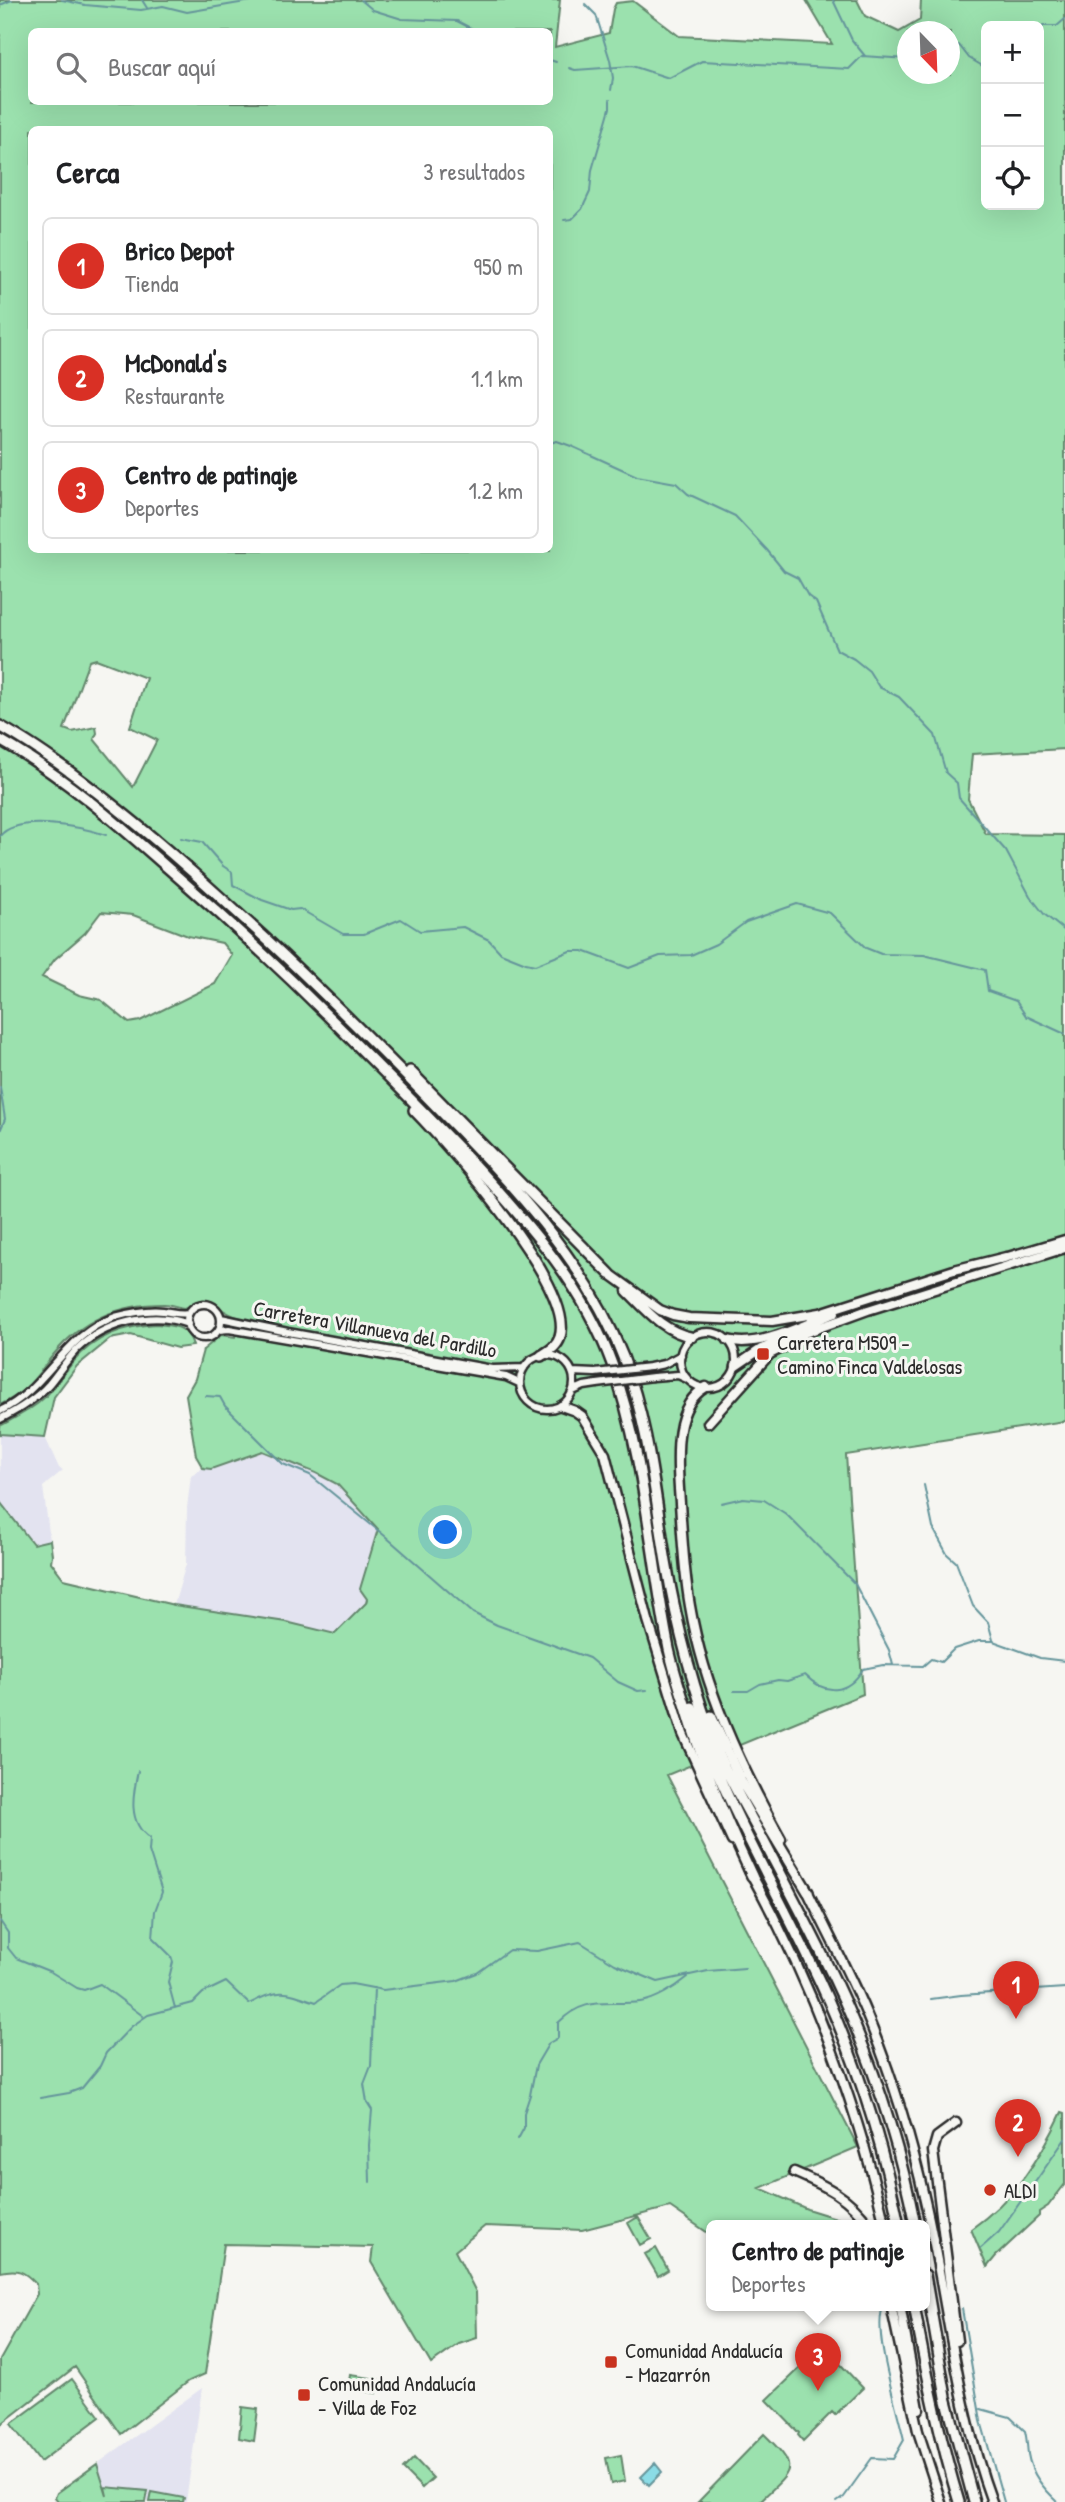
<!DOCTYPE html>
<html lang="es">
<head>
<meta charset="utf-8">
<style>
	:root { --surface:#fff; --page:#f6f6f6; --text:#202124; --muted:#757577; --line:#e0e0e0; --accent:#d93025 }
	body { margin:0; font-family:"Patrick Hand",sans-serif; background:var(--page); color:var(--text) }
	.controls { position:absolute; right:21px; top:21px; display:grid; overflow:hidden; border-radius:10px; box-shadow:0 7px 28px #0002 }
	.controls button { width:63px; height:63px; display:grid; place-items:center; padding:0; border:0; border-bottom:2px solid var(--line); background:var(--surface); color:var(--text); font:35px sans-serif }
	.compass { position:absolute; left:897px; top:21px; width:63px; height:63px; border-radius:50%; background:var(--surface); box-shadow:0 7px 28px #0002; rotate:157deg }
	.you { position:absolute; left:446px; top:1533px; width:24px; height:24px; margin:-18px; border:5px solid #fff; border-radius:50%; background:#1a73e8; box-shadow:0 0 0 10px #1a73e833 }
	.badge { display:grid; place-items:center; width:46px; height:46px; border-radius:50%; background:var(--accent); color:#fff; font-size:23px; font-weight:700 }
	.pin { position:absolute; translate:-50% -58px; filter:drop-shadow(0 2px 4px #0008) }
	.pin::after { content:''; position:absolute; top:37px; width:24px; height:21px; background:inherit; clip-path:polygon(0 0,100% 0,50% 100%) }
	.popup { position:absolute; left:706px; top:2220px; width:224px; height:91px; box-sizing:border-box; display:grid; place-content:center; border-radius:10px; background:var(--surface); filter:drop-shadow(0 2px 5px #0005); font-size:23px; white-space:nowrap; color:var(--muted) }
	.popup b { font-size:26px; color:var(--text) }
	.popup::after { content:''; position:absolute; left:50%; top:100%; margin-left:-14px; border:14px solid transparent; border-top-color:var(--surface) }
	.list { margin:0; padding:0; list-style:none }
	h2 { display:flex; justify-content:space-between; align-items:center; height:91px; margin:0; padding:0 28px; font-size:30px }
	h2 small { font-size:23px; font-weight:400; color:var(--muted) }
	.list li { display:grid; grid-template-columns:46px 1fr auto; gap:21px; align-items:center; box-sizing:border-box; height:98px; margin:0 14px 14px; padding:0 14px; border:2px solid var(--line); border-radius:10px }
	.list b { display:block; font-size:26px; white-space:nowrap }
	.list p { margin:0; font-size:23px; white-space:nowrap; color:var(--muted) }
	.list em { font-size:23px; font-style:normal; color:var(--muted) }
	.icon { flex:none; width:38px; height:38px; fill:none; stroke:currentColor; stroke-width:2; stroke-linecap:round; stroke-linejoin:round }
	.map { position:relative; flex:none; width:1065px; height:2502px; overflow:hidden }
	.search { position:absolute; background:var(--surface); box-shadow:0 7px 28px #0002; left:28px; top:28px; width:525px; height:77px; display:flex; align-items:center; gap:18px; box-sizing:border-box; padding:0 24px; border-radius:10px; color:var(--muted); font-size:26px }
	.panel { position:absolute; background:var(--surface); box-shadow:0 7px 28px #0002; left:28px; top:126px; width:525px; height:427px; border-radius:10px }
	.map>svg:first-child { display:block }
</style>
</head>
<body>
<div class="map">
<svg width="1065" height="2502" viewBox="0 0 1065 2502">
	<rect width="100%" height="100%" fill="#f6f6f2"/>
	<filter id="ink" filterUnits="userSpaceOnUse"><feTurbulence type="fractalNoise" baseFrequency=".0143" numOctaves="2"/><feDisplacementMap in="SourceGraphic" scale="14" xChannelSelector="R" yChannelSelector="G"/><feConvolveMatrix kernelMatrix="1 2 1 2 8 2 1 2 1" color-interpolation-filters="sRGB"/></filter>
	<g filter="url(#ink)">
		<path fill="#e3e3f0" d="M0,1434L45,1437L59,1468L63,1470L43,1487L50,1540L34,1544L0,1502Z
			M262,1451L316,1473L337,1485L378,1529L373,1543L366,1603L335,1634L286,1622L174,1605L186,1564L187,1508L191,1475L203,1468L211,1469Z
			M202,2388L186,2502H109L97,2464Z"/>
		<path fill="#9be1ae" stroke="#63866c" stroke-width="2" fill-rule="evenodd" d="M0,0H560L555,47L609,33L613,9L616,3L633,1L679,36L832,44L806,0H857L865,16L899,32L920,20L921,0H1065V749L972,754L968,799L986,834L1065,835V1421L846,1455L863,1694L667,1775L858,2147L760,2188L807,2209L839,2219L847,2225H711V2235L670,2207L582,2230L485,2226L455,2251L476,2292L477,2338L459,2344L431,2364L371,2262L373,2247L224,2244L205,2374L189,2381L121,2434L75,2367L0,2425V2360L37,2294L36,2284C24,2271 18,2268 0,2272V1502L33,1544L50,1540L52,1555L51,1562L64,1579L174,1605L286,1622L335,1634L366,1603L367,1599L360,1589L378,1529L337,1484L316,1473L262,1451L211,1469L203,1468L196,1456L186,1395L195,1379L203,1350L221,1335L235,1337L240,1318C212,1310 218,1293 185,1308C178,1307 171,1304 164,1304C120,1304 82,1320 54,1354C35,1377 29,1391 0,1405ZM986,26H1039V205H986ZM32,32H550V102H32ZM908,32H950V74H908ZM32,130H550V550H32ZM96,659L146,678L130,727L157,740L133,787L94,739L97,733L96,727L72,732L64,729L89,661ZM101,912L133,915L188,936L222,943L232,955L215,984L140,1021L129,1023L101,1000L79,995L42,977L55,959L85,933Z
			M156,1324C174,1326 188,1325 193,1346L177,1348L131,1335L110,1339L77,1366L54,1397L45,1437L0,1434V1426C16,1417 33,1409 46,1396C56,1386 64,1373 73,1362C95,1336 123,1326 156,1324Z
			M1062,2112L1065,2113V2184L1048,2206L1039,2212V2216L996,2256L987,2267L971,2229C1014,2199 1040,2159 1062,2112Z
			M638,2217L651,2239L640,2245L628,2223Z
			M656,2248L668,2270L658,2276L645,2254Z
			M823,2346L863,2388L835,2415L832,2412L803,2441L798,2435L799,2433L767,2400Z
			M350,2375L378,2379L376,2393L348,2389Z
			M72,2379L100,2417L40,2462L11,2424Z
			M242,2407L258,2409L254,2441L239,2438Z
			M764,2434C801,2470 793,2469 759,2502H698Z
			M621,2455L625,2481L611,2484L606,2458Z
			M414,2458L433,2478L422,2488L403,2469Z
			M97,2464L107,2496L105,2487L148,2491L146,2502H58L55,2498L57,2493Z
			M152,2492L184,2498L183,2502H150Z"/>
		<path fill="#8bdce6" stroke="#65959b" stroke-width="2" d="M655,2463L662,2472L649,2485L641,2477Z"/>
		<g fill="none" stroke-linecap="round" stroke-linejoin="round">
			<path stroke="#65959b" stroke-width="2" d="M62,0L85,5L141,10L163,6L187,12L257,0
				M142,0L147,8
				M361,0L373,10L402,19L457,21L478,32
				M833,0L852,40L865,56
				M585,4L596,15L610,60L613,78L611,90
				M0,5L12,0
				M1039,32L1043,26H1057L1065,19
				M950,48L959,45L969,58L986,68
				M550,60L556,62
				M569,68L575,70L632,66L669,78L702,61L849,69L862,56L908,59
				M564,220L572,219L582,209L590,192L592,170L610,108V100
				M550,443L557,441L571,446L637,476L676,483L688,494L735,516L767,550L784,571L798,578L808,596L816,602L837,650L854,659L869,671L879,687L899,697L935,735L946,773L957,783L959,798L1006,851L1030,896L1044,914L1065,931
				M0,836C17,814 82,827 106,835
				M181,838L202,842L223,866L232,872L233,885L262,900L291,910L300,909L343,934H364L401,919L420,931L463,927L489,940L501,953L526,963L535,965L570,951H583L629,968L660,956L691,955L716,944L746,922L797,904L830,913L866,948L881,954L924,955L985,970L988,991L1016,1001L1026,1016L1065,1034
				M0,1087L5,1119L0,1131
				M206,1396L220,1397L225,1406L283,1464L310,1475L385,1536L473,1613L497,1625L589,1658L618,1682L638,1691L647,1690
				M924,1485L933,1528L947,1554L956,1562L973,1606L988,1622L993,1640
				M721,1503L743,1498L764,1500L786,1514L855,1584L889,1650L893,1665
				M734,1691H748L760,1684L778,1680L787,1681L805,1675C825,1695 847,1695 863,1669L883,1665L923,1666L931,1659L941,1662L954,1649L979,1641H993L1040,1658L1065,1661
				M138,1771C133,1794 127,1823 150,1838L149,1851L162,1892L155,1911L153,1938L171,1956L173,1962L168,1982L175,2008
				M0,1921L8,1933V1948L16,1958L51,1972L77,1988L84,1990L100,1984L143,2016
				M931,1999L961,1995L1065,1988
				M40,2098L69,2093L82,2088L100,2066L106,2053L132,2026L148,2015L193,2003L203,1993L226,1982L249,2004C279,1988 285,1991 316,2002L340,1985L352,1984L383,1990L456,1981L477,1973L509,1950L537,1951L580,1942L615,1964L658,1982L708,1971L745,1968
				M518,2139L524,2128V2113L530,2095L536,2065L549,2043L558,2038V2023C586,1995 606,2006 640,2002C656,2000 676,1987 688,1977
				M370,2182L369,2145L372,2110L367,2102L364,2084L371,2066L374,1988
				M1029,2191L1065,2139
				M981,2248L999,2232L1021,2201
				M962,2309L981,2421L1004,2502
				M981,2409L1010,2417L1025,2431C1027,2439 1027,2446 1028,2454C1031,2474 1044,2489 1058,2502
				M837,2502L844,2497L872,2458L893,2459L904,2440C899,2415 869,2322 885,2305"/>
			<g stroke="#2b2b2b" stroke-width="11">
				<path id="tertiary" d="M187 1321a17 17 0 1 1 34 0a17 17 0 1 1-34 0Z
					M221,1318L288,1332L492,1369L524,1368
					M219,1330L229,1329L506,1377L519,1383
					M680 1360a28 28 0 1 1 56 0a28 28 0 1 1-56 0Z
					M520 1382a27 27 0 1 1 54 0a27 27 0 1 1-54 0Z
					M650,1367L664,1364L681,1355
					M572,1372L595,1373
					M653,1377L678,1375L687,1379
					M573,1391L584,1386L597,1384
					M0,1411C47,1389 64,1334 115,1317C130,1313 147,1309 163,1311C172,1312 180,1315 189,1313
					M0,1419C18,1410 35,1400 49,1384C58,1373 66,1361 76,1350C103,1323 152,1310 188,1324"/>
			</g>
			<g stroke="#2b2b2b" stroke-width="13">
				<path id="trunk" d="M1001,1259L1065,1240
					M610,1274L660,1310L673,1315L689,1318L772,1321L820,1313L954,1270L1006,1257
					M627,1291C647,1311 664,1332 692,1337
					M728,1340C759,1349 805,1324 835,1313
					M736,1366L761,1349L868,1310L1065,1248
					M706,1387C673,1406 677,1456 679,1489C682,1528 683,1568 690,1606C704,1689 741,1767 781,1839
					M561,1406L575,1411L582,1416L605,1454L648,1620L683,1734L732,1841
					M708,1423L770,1354L794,1342
					M749,1870C811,1981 856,2102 885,2225
					M806,1888C826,1930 848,1970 866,2013C891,2073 911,2137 925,2201C948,2301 956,2405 992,2502
					M956,2123L937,2137L933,2151L957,2341
					M794,2172C824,2185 850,2197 869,2225
					M891,2305L918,2431L941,2502
					M900,2305L919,2409"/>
			</g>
			<g stroke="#2b2b2b" stroke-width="14">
				<path id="motorway" d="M0,726C43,750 81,779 119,810C169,850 216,893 263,936C319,988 373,1042 426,1096C502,1174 583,1254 623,1357C649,1425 654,1490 666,1562C677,1628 694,1692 719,1755C731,1783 747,1810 761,1836C782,1876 804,1917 824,1958C866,2042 897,2133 915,2225
					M0,740C62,775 116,822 169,869C234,925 296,983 356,1044C398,1086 440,1128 480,1171C533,1229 585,1289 612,1364C645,1456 650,1554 669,1649C673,1667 679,1686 685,1704C702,1763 725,1819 752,1876
					M410,1071L610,1274
					M414,1110C449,1146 576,1287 560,1337C557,1347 549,1351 541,1356
					M692,1707C722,1796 770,1878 811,1963C851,2045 881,2135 899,2225
					M711,1716L741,1781L808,1892
					M925,2275L946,2397L974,2502
					M914,2305C926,2372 939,2437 959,2502"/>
			</g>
			<use href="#tertiary" stroke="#f6f6f2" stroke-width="6"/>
			<use href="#trunk" stroke="#f6f6f2" stroke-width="8"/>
			<use href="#motorway" stroke="#f6f6f2" stroke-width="9"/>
			<g stroke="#2b2b2b" stroke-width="11" stroke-linecap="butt">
				<path id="tertiary-bridge" d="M595,1373L650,1367
					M597,1384L653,1377"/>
			</g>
			<use href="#tertiary-bridge" stroke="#f6f6f2" stroke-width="6"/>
		</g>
	</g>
	<g fill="#c8321e" stroke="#f6f6f2" stroke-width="2.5">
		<rect x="756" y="1347" width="14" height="14" rx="3.5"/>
		<circle cx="990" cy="2190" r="7"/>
		<rect x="604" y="2355" width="14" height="14" rx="3.5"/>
		<rect x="297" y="2388" width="14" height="14" rx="3.5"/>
	</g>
	<g text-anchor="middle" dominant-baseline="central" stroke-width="6" stroke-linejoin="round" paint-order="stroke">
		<g font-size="21" fill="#2b2b2b" stroke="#f6f6f2">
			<text transform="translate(375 1329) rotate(10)">Carretera Villanueva del Pardillo</text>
		</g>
		<g font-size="21" fill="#2b2b2b" stroke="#f6f6f2" text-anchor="start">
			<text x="777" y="1342">Carretera M509 -<tspan x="777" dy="24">Camino Finca Valdelosas</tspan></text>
			<text x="1004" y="2190">ALDI</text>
			<text x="625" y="2350">Comunidad Andalucía<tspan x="625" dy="24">- Mazarrón</tspan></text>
			<text x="318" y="2383">Comunidad Andalucía<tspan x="318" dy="24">- Villa de Foz</tspan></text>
		</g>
	</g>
</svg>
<div class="controls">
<button>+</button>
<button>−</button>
<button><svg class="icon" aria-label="locate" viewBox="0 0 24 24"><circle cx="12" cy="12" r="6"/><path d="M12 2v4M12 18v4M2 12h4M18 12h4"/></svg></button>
</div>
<svg class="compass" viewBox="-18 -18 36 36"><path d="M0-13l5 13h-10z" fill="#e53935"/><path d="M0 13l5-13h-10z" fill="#757577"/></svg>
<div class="you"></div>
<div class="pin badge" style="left:1016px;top:2019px">1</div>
<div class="pin badge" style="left:1018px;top:2157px">2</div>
<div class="pin badge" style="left:818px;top:2391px">3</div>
<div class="popup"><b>Centro de patinaje</b>Deportes</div>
<div class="search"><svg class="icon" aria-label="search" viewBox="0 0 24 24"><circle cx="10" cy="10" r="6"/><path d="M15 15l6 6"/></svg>Buscar aquí</div>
<section class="panel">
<h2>Cerca<small>3 resultados</small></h2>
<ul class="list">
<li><span class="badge">1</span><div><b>Brico Depot</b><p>Tienda</p></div><em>950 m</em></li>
<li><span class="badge">2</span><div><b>McDonald's</b><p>Restaurante</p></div><em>1.1 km</em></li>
<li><span class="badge">3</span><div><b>Centro de patinaje</b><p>Deportes</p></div><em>1.2 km</em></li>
</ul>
</section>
</div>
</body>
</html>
